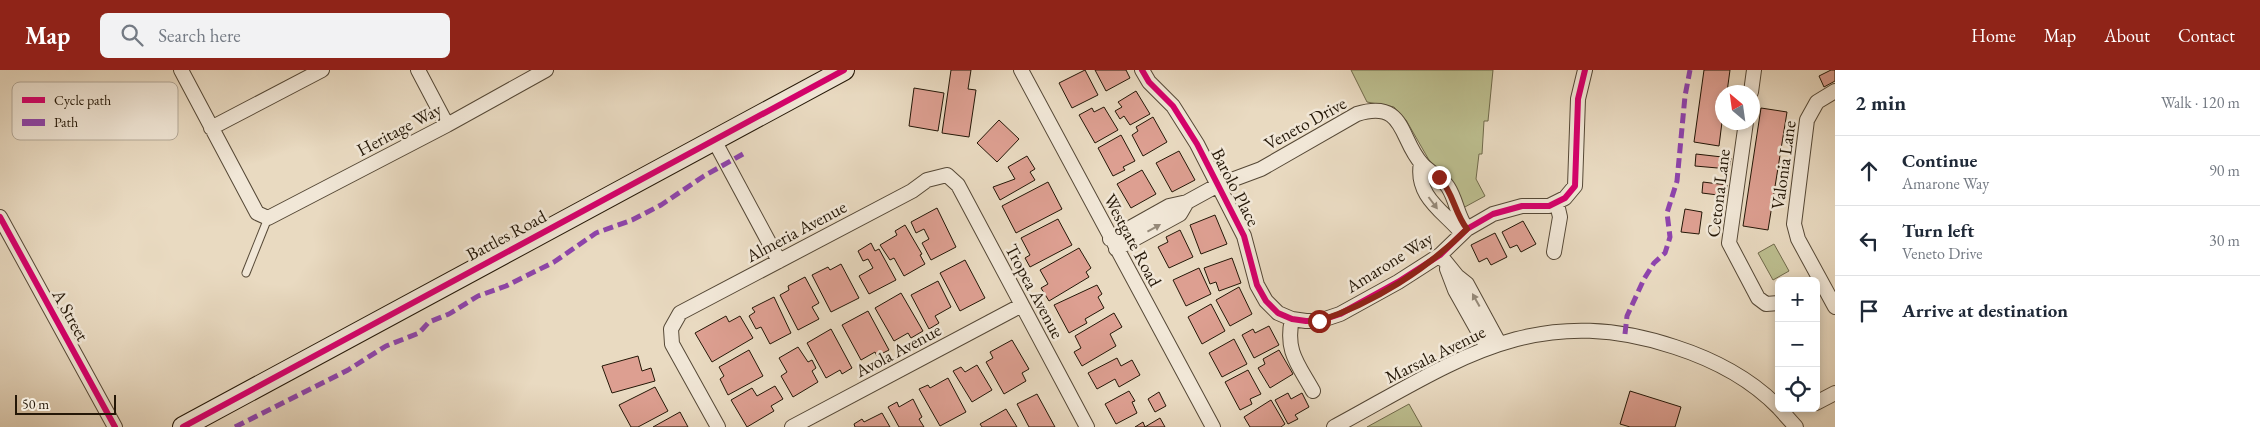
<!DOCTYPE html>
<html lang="en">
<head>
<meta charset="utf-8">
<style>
	:root { --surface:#fff; --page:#f2f2f3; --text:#1f2937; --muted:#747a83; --line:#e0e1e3; --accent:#8f2418 }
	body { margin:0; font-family:"EB Garamond",serif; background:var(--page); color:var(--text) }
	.controls { position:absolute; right:15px; bottom:15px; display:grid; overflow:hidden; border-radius:8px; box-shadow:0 2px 8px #0003 }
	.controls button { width:45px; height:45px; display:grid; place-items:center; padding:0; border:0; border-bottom:1px solid var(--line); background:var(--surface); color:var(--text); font:25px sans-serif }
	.compass { position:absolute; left:1715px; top:15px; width:45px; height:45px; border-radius:50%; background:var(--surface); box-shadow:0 2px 8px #0003; rotate:331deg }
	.scale { position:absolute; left:15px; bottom:12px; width:101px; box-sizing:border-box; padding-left:5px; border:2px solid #241707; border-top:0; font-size:14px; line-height:18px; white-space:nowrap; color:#241707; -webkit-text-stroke:4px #f1e7d7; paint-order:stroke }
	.stop { position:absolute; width:15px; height:15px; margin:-11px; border:4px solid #8f2418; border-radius:50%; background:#fff }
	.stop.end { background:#8f2418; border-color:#fff; box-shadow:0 1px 5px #0008 }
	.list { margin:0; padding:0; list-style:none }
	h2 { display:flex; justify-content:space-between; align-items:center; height:65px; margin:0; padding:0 20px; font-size:21px }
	h2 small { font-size:16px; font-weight:400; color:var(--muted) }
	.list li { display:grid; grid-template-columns:32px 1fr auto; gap:15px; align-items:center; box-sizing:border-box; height:70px; padding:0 20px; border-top:1px solid var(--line) }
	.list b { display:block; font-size:19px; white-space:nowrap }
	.list p { margin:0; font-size:16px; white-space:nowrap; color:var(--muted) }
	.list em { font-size:16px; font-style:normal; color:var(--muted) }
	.icon { flex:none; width:28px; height:28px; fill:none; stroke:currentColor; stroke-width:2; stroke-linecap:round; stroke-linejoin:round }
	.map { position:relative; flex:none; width:1835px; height:357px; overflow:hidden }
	header { display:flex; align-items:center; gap:30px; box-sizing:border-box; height:70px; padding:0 25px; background:var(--accent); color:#fff }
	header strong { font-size:24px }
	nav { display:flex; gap:28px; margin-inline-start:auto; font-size:18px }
	.search { width:350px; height:45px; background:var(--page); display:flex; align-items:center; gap:12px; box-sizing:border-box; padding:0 18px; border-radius:8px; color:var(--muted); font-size:19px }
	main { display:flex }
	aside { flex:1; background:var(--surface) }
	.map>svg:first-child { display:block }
</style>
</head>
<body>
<header>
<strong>Map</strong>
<div class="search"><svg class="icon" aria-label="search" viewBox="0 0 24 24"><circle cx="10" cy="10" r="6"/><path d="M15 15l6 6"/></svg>Search here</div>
<nav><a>Home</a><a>Map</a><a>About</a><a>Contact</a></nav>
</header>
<main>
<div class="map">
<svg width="1835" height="357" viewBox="0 0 1835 357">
	<rect width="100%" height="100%" fill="#e9dac1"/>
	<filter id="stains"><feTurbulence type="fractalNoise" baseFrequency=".004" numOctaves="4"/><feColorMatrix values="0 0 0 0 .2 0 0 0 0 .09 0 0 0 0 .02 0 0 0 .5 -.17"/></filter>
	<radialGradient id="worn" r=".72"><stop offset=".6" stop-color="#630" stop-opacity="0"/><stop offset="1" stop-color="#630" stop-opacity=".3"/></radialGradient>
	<path fill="#bcbe8f" stroke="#706a4b" d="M1351,0H1493L1488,51H1484L1482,84H1479L1476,109L1485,126L1463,138L1452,113L1429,90L1406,50L1394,37L1367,32Z
		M1774,174L1789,201L1773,210L1758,183Z
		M1409,334L1422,357H1367Z"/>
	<path fill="#dd9f91" stroke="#241707" d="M951,0H971L968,19L976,20L969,67L942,63Z
		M1085,0L1098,25L1072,38L1059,13Z
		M1095,0H1126L1130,8L1106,21Z
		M1704,0H1730L1727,22H1722V52L1719,76L1694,72Z
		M1831,0H1835V11L1824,17L1819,6Z
		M914,18L944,23L938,61L909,56Z
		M1136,21L1150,44L1130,55L1124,46L1120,49L1115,41L1122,37L1118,32Z
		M1104,37L1118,60L1095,73L1079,45L1092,38L1094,42Z
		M1761,38L1787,42L1768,160L1743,156Z
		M1153,47L1167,72L1143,86L1132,65L1138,61L1136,57Z
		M999,50L1019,69L997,92L977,73Z
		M1121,65L1135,91L1123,97L1125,100L1113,106L1098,78Z
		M1179,81L1195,110L1172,122L1156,93Z
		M1696,84L1731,88L1729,99L1695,96Z
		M1027,86L1035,99L1030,102L1035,110L1000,130L993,117L1015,109L1008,97Z
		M1142,100L1156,124L1131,138L1117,114Z
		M1048,112L1062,139L1016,163L1002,136Z
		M1703,112L1727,115L1726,126L1702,123Z
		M937,138L956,177L931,190L922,173L929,169L924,159L916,163L911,152Z
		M1685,139L1702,142L1699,164L1681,162Z
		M1215,145L1227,174L1201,184L1190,155Z
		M1058,149L1072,175L1030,197L1025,188L1030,185L1021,168Z
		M1523,151L1536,174L1521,182L1517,175L1510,178L1502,162Z
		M905,155L922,184L920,185L925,194L904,206L894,188L890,190L880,175L897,165L895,161Z
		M1180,160L1193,187L1169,198L1158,177L1168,172L1166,167Z
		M1495,163L1507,187L1491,195L1487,188L1479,192L1471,175Z
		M871,173L875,181L879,179L896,210L869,224L859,206L873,198L868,189L863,191L858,181Z
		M1079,178L1091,198L1086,202L1089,207L1049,231L1041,218L1048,214L1040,200Z
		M1232,188L1241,213L1219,221L1216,212L1210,214L1204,198Z
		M965,190L985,228L960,241L940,203Z
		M841,194L859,228L831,242L812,205L828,197L830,200Z
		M1199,198L1211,224L1186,236L1173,210Z
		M805,207L819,233L812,237L819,249L798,260L780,225L789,220L788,216Z
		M938,211L951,237L935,246L939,253L929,259L911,225Z
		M1097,215L1102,224L1098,227L1104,238L1085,249L1087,253L1069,263L1054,235Z
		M1239,217L1252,244L1230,256L1216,230Z
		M901,223L923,261L911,268L908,263L894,271L875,238Z
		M774,227L791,263L770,274L761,257L756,259L749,246L755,242L752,238Z
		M1211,234L1225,261L1202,274L1188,247Z
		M868,241L889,280L877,286L875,282L861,290L842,255Z
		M1114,243L1122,257L1110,264L1116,276L1082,296L1074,282L1081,278L1075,266Z
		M726,246L729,252L740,246L753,268L712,292L695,263Z
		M1269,256L1279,275L1254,288L1242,265L1253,259L1255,263Z
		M831,259L852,298L842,304L840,300L826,308L807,273Z
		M1234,269L1247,294L1222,307L1209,283Z
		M1012,270L1029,299L1022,303L1026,311L1004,324L986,292L993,288L990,282Z
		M798,277L808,292L812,290L816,298L812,301L818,312L793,327L781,306L787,302L779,288Z
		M749,280L763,306L728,325L720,309L724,306L719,297Z
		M1279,280L1293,304L1270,318L1258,298L1265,294L1263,289Z
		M638,286L642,301L651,298L655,311L612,323L602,296Z
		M1117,288L1121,296L1132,290L1140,305L1119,317L1115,309L1097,319L1088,303Z
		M977,295L992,320L972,332L953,301L961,297L965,302Z
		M1248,300L1261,324L1250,329L1252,334L1240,340L1225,312Z
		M948,308L966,342L940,356L919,319L928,315L930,318Z
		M775,316L783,329L771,336L774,341L747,357L731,330L752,318L757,326Z
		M655,317L668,341L638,357H631L619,335Z
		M1129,321L1135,331L1132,332L1137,343L1116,354L1105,334Z
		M1630,321L1681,337L1675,357H1630L1620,354Z
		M1159,322L1166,336L1155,342L1148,329Z
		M1288,323L1291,329L1302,323L1309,337L1295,345L1298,349L1288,354L1275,330Z
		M1037,324L1055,357H1029L1017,334Z
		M913,329L922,347L919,349L924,357H899L888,337L897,332L899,337Z
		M1271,330L1285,354L1281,357H1250L1244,347Z
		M1006,339L1017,357H982L980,354Z
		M680,342L688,357H653Z
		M882,343L890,357H855L854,354L862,349L864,352Z
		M1160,348L1165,357H1135L1143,352L1145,357Z"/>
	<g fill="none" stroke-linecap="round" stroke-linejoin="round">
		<g stroke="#554836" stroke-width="9">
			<path id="lane" d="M246,203L268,148"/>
		</g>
		<g stroke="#554836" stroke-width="16">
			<path id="street" d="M181,0L257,143L268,148L447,55L546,0
				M418,0L447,55
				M1021,0L1213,357
				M1142,0L1149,12L1173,36L1197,74L1244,166L1257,215L1266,231L1278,243L1292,249L1306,251H1319L1340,244L1398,212L1440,185L1467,159L1493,144L1522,136H1549L1565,128L1575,116L1578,29L1585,0
				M1835,21L1817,32L1807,50L1794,154L1798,169L1835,237
				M1751,22L1754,0
				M1746,52L1729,173L1758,228L1766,234L1779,233
				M211,58L322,0
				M714,70L779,191
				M1421,93C1415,126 1443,141 1461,162
				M0,147L115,357
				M1110,169L1169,136L1187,132L1218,115L1261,99L1357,44C1406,29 1399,69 1422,94C1430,103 1441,107 1448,117C1457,131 1457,146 1467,159
				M1116,179L1180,144L1187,132
				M1554,182L1560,147L1557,134
				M1440,185L1457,206L1467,214L1499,273
				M1447,199L1455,220L1487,277
				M1292,249C1285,281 1298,294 1313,321
				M1816,333L1835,323
				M1779,338L1796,357
				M718,357L672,274L671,259L680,243L912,121L927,110L947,105L958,115L1087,357
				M792,357L1022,235
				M1334,357C1453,293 1533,230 1675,277C1712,289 1751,309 1779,338"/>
		</g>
		<g stroke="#241707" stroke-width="22">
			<path id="secondary" d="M183,357L844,0"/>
		</g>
		<use href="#lane" stroke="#f1e7d7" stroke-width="7"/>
		<use href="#street" stroke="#f1e7d7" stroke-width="14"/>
		<use href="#secondary" stroke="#f1e7d7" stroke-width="20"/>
		<path stroke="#8e44ad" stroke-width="5" stroke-dasharray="10 5" stroke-linecap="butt" d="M1625,264L1627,246L1644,209L1654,193L1665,183L1670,167L1667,143L1677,111L1685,26L1690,0
			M235,357L348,300L386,276L419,263L429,252L449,244L478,226L506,216L554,192L596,163L632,150L661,135L704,106L743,84"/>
		<g stroke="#f1e7d7" stroke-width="9">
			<path id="cycleway" d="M1142,0L1149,12L1173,36L1197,74L1244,166L1257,215L1266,231L1278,243L1292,249L1306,251H1319L1340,244L1398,212L1440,185L1467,159L1493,144L1522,136H1549L1565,128L1575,116L1578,29L1585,0
				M0,147L115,357
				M183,357L844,0"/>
		</g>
		<use href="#cycleway" stroke="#d6006c" stroke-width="6"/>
	</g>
	<defs><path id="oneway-solid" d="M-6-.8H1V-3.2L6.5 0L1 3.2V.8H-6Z" transform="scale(1.25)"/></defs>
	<g fill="#958979">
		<use href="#oneway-solid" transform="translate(1433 133) rotate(53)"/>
		<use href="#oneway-solid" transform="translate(1154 158) rotate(-29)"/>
		<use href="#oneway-solid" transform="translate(1476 230) rotate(-119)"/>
	</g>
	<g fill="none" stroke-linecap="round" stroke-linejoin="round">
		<path stroke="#8f2418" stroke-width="6" d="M1319,251C1374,233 1427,199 1467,159C1454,142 1454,124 1439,107"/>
	</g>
	<g text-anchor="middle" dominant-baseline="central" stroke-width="5" stroke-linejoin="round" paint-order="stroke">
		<g font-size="18" fill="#241707" stroke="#f1e7d7">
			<text transform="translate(1305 53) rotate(-29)">Veneto Drive</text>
			<text transform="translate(399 59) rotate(-28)">Heritage Way</text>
			<text transform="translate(1783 95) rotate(-82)">Valonia Lane</text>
			<text transform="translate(1236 117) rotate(63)">Barolo Place</text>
			<text transform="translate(1718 123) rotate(-83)">Cetona Lane</text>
			<text transform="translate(796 161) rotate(-28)">Almeria Avenue</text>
			<text transform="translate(506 165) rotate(-28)">Battles Road</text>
			<text transform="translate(1133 170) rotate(62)">Westgate Road</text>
			<text transform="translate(1389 192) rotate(-32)">Amarone Way</text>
			<text transform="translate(1035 221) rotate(62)">Tropea Avenue</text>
			<text transform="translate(71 245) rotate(61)">A Street</text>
			<text transform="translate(898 280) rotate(-28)">Avola Avenue</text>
			<text transform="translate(1435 284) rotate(-26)">Marsala Avenue</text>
		</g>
	</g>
	<rect x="12" y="12" width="166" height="58" rx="8" fill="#f1e7d7" stroke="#b4a999" stroke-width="1"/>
	<rect x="22" y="27" width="23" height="6" fill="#d6006c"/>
	<rect x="22" y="49" width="23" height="7" fill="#8e44ad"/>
	<g font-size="14" fill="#241707">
		<text x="54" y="35">Cycle path</text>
		<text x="54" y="57">Path</text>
	</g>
	<rect width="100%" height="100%" filter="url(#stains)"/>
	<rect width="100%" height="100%" fill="url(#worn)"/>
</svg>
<div class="controls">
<button>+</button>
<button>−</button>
<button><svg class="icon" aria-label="locate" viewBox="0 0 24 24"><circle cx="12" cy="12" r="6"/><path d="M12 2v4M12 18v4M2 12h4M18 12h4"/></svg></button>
</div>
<svg class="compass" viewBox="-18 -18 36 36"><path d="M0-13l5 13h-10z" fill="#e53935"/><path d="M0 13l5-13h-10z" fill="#747a83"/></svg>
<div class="scale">50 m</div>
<div class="stop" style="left:1319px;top:251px"></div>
<div class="stop end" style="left:1439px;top:107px"></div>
</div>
<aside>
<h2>2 min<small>Walk · 120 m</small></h2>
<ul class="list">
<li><svg class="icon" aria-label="ahead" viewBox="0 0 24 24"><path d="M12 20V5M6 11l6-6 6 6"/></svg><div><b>Continue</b><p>Amarone Way</p></div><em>90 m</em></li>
<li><svg class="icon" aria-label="left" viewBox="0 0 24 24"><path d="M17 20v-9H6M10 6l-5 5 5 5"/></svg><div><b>Turn left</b><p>Veneto Drive</p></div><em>30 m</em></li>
<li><svg class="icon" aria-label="arrive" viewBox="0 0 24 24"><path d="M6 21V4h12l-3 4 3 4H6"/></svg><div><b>Arrive at destination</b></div></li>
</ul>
</aside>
</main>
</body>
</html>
